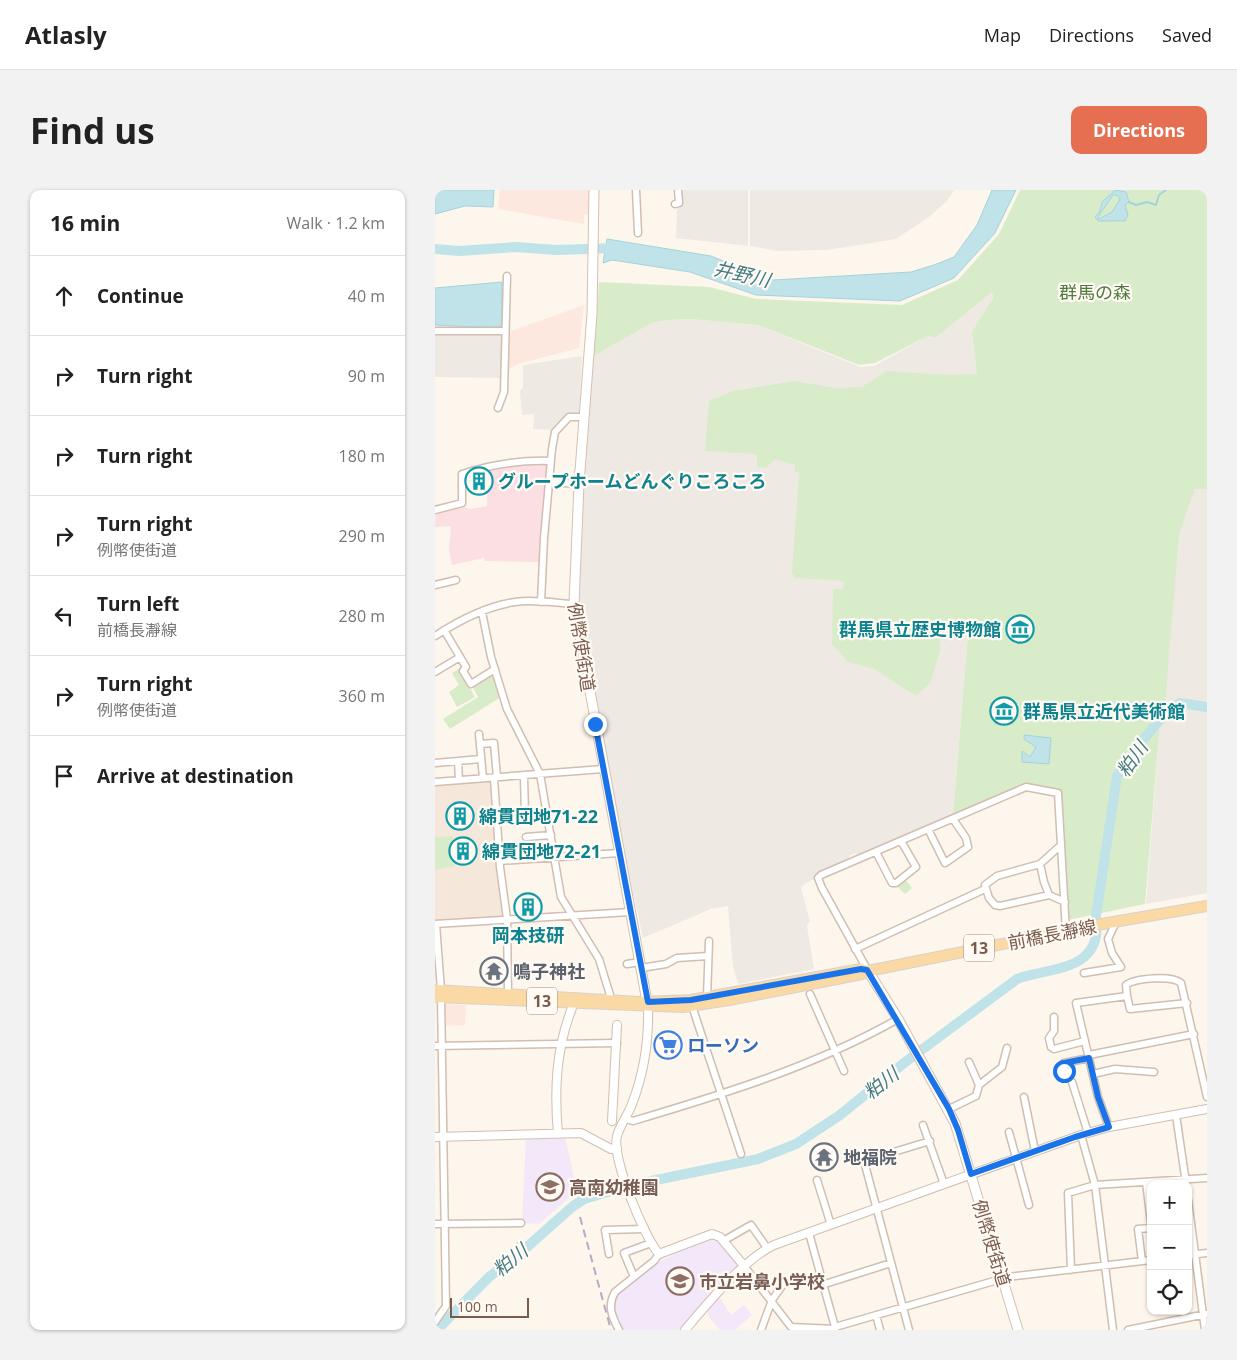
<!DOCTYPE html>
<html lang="en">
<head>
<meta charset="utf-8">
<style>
	:root { --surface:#fff; --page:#f2f2f2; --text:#222; --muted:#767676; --line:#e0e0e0; --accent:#e76f51 }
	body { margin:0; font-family:"Open Sans","Noto Sans JP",sans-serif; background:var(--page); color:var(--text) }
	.controls { position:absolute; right:15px; bottom:15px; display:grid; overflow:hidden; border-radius:10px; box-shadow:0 1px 4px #0004 }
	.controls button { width:45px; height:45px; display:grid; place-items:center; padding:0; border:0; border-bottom:1px solid var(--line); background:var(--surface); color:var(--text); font:25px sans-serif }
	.scale { position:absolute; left:15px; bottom:12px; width:79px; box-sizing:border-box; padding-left:5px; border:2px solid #7a5c4d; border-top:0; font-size:14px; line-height:18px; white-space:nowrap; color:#7a5c4d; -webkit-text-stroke:4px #fffaf3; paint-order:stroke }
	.stop { position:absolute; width:15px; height:15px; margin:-11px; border:4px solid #1a73e8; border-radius:50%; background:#fff }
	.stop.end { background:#1a73e8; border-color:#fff; box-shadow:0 1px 5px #0008 }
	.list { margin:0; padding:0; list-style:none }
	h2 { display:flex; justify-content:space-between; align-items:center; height:65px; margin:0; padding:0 20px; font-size:21px }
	h2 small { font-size:16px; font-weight:400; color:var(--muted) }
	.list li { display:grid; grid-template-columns:32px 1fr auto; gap:15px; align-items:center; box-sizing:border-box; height:80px; padding:0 20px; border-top:1px solid var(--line) }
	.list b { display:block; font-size:19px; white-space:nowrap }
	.list p { margin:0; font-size:16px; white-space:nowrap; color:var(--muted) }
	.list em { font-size:16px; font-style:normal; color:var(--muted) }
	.icon { flex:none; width:28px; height:28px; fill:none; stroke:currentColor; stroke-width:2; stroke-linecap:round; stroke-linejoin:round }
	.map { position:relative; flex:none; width:772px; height:1140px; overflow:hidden; border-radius:10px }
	header { display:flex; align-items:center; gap:30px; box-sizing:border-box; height:70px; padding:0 25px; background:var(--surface); border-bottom:1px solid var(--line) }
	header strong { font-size:24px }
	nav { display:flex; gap:28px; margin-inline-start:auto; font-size:18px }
	.intro { display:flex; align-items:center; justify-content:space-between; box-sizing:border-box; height:120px; padding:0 30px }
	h1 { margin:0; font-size:35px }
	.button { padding:12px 22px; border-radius:10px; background:var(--accent); color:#fff; font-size:18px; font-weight:700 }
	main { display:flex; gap:30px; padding:0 30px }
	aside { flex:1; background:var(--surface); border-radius:10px; box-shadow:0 1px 4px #0004 }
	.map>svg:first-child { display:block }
</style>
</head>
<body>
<header>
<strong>Atlasly</strong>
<nav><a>Map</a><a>Directions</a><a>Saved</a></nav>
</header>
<div class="intro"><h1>Find us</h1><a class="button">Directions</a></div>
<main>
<aside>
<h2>16 min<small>Walk · 1.2 km</small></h2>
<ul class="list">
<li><svg class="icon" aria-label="ahead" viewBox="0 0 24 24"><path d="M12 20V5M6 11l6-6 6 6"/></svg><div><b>Continue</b></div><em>40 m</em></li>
<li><svg class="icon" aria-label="right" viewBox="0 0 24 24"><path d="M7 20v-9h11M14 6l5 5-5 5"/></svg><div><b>Turn right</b></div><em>90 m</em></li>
<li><svg class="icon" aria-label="right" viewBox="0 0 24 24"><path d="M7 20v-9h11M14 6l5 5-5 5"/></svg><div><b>Turn right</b></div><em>180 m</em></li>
<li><svg class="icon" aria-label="right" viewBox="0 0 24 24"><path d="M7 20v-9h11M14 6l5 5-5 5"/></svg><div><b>Turn right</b><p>例幣使街道</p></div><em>290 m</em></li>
<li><svg class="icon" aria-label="left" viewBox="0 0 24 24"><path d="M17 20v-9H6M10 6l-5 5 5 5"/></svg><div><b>Turn left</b><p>前橋長瀞線</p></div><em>280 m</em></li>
<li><svg class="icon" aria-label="right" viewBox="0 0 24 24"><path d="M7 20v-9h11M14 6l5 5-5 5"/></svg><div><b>Turn right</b><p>例幣使街道</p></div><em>360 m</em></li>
<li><svg class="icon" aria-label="arrive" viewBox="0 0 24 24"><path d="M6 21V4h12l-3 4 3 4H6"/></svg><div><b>Arrive at destination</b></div></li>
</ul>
</aside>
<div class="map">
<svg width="772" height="1140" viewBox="0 0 772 1140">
	<rect width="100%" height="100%" fill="#fdf6ec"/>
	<path fill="#f5e8da" d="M57,591L69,726L0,731V595Z"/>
	<path fill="#fde8e0" d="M65,0H154V24L149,25V34L63,19Z
		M149,115L144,158L83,174L73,180V142Z
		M8,814L31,815L30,835L8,836Z"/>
	<path fill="#efe9e4" d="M246,0H313V56L241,48L242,15H247Z
		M315,0H519L512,11L494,27L461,49L392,60L342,61L315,56Z
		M772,0V703L711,714L726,519Z
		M557,101L561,164L533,444L518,625L426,665L421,663L415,665L412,671L368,695L366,698L375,731L372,736L379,779L303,794L298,777L293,716L276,719L208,748L199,706L196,705L147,443L144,413L143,365L155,182L159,166L217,133L232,130L255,129L323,135L425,177L439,176L493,146L500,148Z
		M0,143L64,144L67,148L66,188L0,187Z
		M147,166L144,225L133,226L119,240L98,239L99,224L87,225L85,201L88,197V175Z"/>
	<path fill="#f3e8fa" d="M130,947L143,1005L134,1008L104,1034L87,1033L91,948Z
		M272,1047L283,1049L304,1074V1079L266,1116L246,1140H187L178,1119L179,1107L214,1077Z
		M284,1107L296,1125L309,1115L317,1125L300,1140H285L274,1127L272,1120Z"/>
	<path fill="#fbdfe3" d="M113,273L105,372L50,371L49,368L17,375L14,360L16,336L0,337L1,322L27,316L34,319L52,316L53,276Z"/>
	<path fill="#d8ecc9" d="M585,0H772V299H760L744,344L730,516L726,520L710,714L633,730L626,602L591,594L518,625L533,444L505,439V460L496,492L481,506L439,479L413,472L397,454L398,399H408L409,391L360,388L357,383L364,282H360V275L340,269L331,278L322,277V264L270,261L274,211L298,201L359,191L401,198L427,197L451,181L513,185L542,184L537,142L558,108L557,102L500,148L493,146L440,173L424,175L323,135L255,129L232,130L217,133L159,166L164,92L274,97L321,109L467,115L523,90L564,44Z
		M24,479L40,507L22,517L14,502L24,495L17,483Z
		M59,483L66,507L15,539L8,529L43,507L37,496Z
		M18,646L20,676L0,680V647Z
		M470,689L477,698L470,704L462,696Z"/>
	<path fill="#bfe3e8" stroke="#a5d3da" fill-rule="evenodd" d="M0,0H59L58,17L30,16L0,24Z
		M557,0H581L560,43L519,88L465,111L321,105L255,82L177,70L168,73L172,49L276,66L298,75L308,82H319L338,90L476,82L499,75L519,67L542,35Z
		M680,0L691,2L694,12L690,15L693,25L690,31H663L660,27L665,21L667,12ZM678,5H682L685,9L677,22L664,29L663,27Z
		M67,92V135L64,138L0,135V98Z
		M589,545L616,548L614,574L587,572V561L595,567L601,557L589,549Z"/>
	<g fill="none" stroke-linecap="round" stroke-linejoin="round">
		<path stroke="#a5d3da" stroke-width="2" d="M694,12L701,15L712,12L721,15L724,5L731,0
			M0,1140H2"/>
		<path stroke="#bfe3e8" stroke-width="10" d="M0,59L24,61L81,57L121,60L183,58
			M2,1140L54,1087L83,1065L137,1017L149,1009L197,995L323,969L361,954L405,925L469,873L582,789C607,779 655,782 661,746C662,740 661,732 661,726L682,586L706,552L730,524L745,513L772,517"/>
		<g stroke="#d1beb0" stroke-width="9">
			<path id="minor" d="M201,0L203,43
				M240,14L244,13L243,0
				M0,141H69
				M63,218L69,202L72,86
				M114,292L144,294
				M0,320L27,313V284C57,274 84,270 116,271
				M0,395L21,390
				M106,412L109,348L117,259L120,242L134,227H149
				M47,422L56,467L72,519L105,584L126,707L164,769L175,805L174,809
				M9,440L31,477L28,481L36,494L60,479
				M0,446C23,431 52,416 80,412C98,409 120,413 139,414
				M0,482L25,467
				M44,544L48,588
				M45,554L59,553L62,587
				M23,571L24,590
				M0,573L46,569
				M89,586L90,627
				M59,588L65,677L72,729L73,803
				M0,592L168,579
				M493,639L510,673L533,657L531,648L518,629
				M91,647L116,645
				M626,655L605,674L562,686L550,695L554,708L560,715L565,716L614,705L630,712
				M441,662L457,693H461L481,677L466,651
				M65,671L184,663
				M605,674L609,692L614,705
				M0,734L195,722
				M1,734L6,800
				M420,759L550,699
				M192,774L205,772
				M206,778L231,774L242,768L273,766
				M433,781L387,698L383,688L386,685L591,597L623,603L631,742
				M649,783L686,777L677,763L673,749L681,732
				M375,804L409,881
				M692,806L695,819L752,813
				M272,808L274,751
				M257,816L306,964
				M619,827V841L614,848L616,857L619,859L650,851
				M0,856L182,853
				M654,865L759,844
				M534,872L544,895
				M629,881V873L654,868
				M658,884L680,879L719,882
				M637,892L653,943
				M589,907L600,961
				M514,919L541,906L544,895L567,877L572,858
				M741,925L751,993
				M191,929L198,931C289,904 380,876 463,829
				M488,935L509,994
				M674,937L663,907L641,813L692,806L691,795C700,788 737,785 746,793L772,907
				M574,942L594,1015
				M646,945L660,995L678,1140
				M382,990L396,1035
				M711,992L716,1033
				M753,1010L770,1140
				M0,1034L86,1033
				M374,1043L400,1137
				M288,1051L316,1035L332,1058
				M85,1056L86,1057
				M174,1064L170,1040L210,1039
				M753,1065L772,1063
				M707,1071L703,1039L716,1038
				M310,1077L356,1137L400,1139
				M636,1080L633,1003L660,995L772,988
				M199,1087L189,1063L216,1053
				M390,1094L456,1073
				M441,1125L445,1140
				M0,1132L11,1116L6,807
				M184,1140C177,1127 172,1116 180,1102L219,1071L224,1064
				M326,1140L337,1110L347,1096
				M400,1140V1137L573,1087L716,1070
				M474,1140L429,971L495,951
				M693,1140L771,1124"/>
		</g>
		<g stroke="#d1beb0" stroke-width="10">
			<path id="tertiary" d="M213,817C214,850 209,883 197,914C193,925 185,935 182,946C176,967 209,1047 224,1064L277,1044L285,1047L310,1077
				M177,931L182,835
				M123,944C119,899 121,856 139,813
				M0,947L146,943L176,959L182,958
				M250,1140C272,1114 309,1069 339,1055L646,945L674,937L772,919"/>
		</g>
		<g stroke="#d6c0b0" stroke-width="11">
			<path id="secondary" d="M159,0L157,124L144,294L139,414L213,817
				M433,781L463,829L520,933L583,1140"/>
		</g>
		<g stroke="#dad1cd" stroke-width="12">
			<path id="primary" d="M433,781L667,734L772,716
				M0,800L204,812L256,810L426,779L433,781L427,784L294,810L248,817L0,807"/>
		</g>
		<use href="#minor" stroke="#fff" stroke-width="6"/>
		<use href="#tertiary" stroke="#fff" stroke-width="8"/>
		<use href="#secondary" stroke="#fff" stroke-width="9"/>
		<use href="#primary" stroke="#fbd9a5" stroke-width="10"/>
		<path stroke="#b9a8c9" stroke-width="2" stroke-dasharray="8 5" stroke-linecap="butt" d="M145,1027L176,1140"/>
	</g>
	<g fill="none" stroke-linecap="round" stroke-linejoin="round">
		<path stroke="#1a73e8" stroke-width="6" d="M160,534L213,812L256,810L426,779L432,780L514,919L523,940L536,984L640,947L674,937L663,907L654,868L629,873V881"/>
	</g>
	<defs>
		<g id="building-ring" transform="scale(1.4375)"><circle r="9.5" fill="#fffaf3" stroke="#0f9aa8" stroke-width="1.5"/><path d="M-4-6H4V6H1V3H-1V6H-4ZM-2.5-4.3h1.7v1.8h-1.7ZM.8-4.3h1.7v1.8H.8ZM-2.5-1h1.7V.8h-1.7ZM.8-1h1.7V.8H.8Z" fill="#0f9aa8"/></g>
		<g id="museum-ring" transform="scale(1.4375)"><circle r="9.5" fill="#fffaf3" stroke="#0f9aa8" stroke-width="1.5"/><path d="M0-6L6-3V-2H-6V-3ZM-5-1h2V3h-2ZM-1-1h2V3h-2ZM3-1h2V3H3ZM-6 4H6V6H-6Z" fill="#0f9aa8"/></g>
		<g id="temple-ring" transform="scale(1.4375)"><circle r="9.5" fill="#fffaf3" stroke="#6b7280" stroke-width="1.5"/><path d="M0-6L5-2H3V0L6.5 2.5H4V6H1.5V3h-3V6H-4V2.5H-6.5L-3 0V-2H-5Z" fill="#6b7280"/></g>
		<g id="supermarket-ring" transform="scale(1.4375)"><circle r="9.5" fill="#fffaf3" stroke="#3f7fe0" stroke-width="1.5"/><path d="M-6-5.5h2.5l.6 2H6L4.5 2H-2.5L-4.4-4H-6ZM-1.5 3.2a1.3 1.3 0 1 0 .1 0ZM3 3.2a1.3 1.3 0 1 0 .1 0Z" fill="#3f7fe0"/></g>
		<g id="school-ring" transform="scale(1.4375)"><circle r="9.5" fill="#fffaf3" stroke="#8d6e63" stroke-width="1.5"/><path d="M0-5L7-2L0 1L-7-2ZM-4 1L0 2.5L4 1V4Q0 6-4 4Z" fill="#8d6e63"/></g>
	</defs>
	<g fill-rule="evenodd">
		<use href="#building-ring" x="44" y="291"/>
		<use href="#museum-ring" x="585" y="439"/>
		<use href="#museum-ring" x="569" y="521"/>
		<use href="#building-ring" x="25" y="626"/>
		<use href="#building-ring" x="28" y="661"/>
		<use href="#building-ring" x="93" y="717"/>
		<use href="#temple-ring" x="59" y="781"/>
		<use href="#supermarket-ring" x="233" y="855"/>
		<use href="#temple-ring" x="389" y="967"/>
		<use href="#school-ring" x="115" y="997"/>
		<use href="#school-ring" x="245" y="1091"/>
	</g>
	<g text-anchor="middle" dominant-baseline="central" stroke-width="4.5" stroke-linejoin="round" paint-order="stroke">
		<g fill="#fffaf3" stroke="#a28b7f" stroke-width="1">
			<rect x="529" y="744.5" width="30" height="27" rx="4"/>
			<rect x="92" y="797.5" width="30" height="27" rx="4"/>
		</g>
		<g font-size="16" font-weight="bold" fill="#7a5c4d">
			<text x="544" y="758">13</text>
			<text x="107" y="811">13</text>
		</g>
		<g font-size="18" fill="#537a41" stroke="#fffaf3">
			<text x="660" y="102">群馬の森</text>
		</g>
		<g font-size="18" font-weight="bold" fill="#0d838f" stroke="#fffaf3" text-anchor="start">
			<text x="63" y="291">グループホームどんぐりころころ</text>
			<text x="566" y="439" text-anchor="end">群馬県立歴史博物館</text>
			<text x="588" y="521">群馬県立近代美術館</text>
			<text x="44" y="626">綿貫団地71-22</text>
			<text x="47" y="661">綿貫団地72-21</text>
			<text x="93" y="745" text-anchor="middle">岡本技研</text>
		</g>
		<g font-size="18" fill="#7a5c4d" stroke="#fffaf3">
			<text transform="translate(147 457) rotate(81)">例幣使街道</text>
			<text transform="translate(617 744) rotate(-11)">前橋長瀞線</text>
			<text transform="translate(557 1053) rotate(73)">例幣使街道</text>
		</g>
		<g font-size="18" font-weight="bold" fill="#5b616d" stroke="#fffaf3" text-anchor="start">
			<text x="78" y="781">鳴子神社</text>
			<text x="408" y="967">地福院</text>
		</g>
		<g font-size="18" font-weight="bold" fill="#366cbe" stroke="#fffaf3" text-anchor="start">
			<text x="252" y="855">ローソン</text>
		</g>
		<g font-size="18" font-weight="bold" fill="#785e54" stroke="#fffaf3" text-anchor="start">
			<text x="134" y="997">高南幼稚園</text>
			<text x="264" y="1091">市立岩鼻小学校</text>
		</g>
		<g font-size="19" font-style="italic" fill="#437c86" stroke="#fffaf3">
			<text transform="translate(307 84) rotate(13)">井野川</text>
			<text transform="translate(697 569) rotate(-55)">粕川</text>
			<text transform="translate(446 893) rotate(-38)">粕川</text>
			<text transform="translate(75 1070) rotate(-39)">粕川</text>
		</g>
	</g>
</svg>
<div class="controls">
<button>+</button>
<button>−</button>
<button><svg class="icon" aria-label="locate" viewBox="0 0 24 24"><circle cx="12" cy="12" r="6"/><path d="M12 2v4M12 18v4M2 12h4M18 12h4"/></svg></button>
</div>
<div class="scale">100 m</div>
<div class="stop" style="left:629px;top:881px"></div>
<div class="stop end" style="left:160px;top:534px"></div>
</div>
</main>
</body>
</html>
